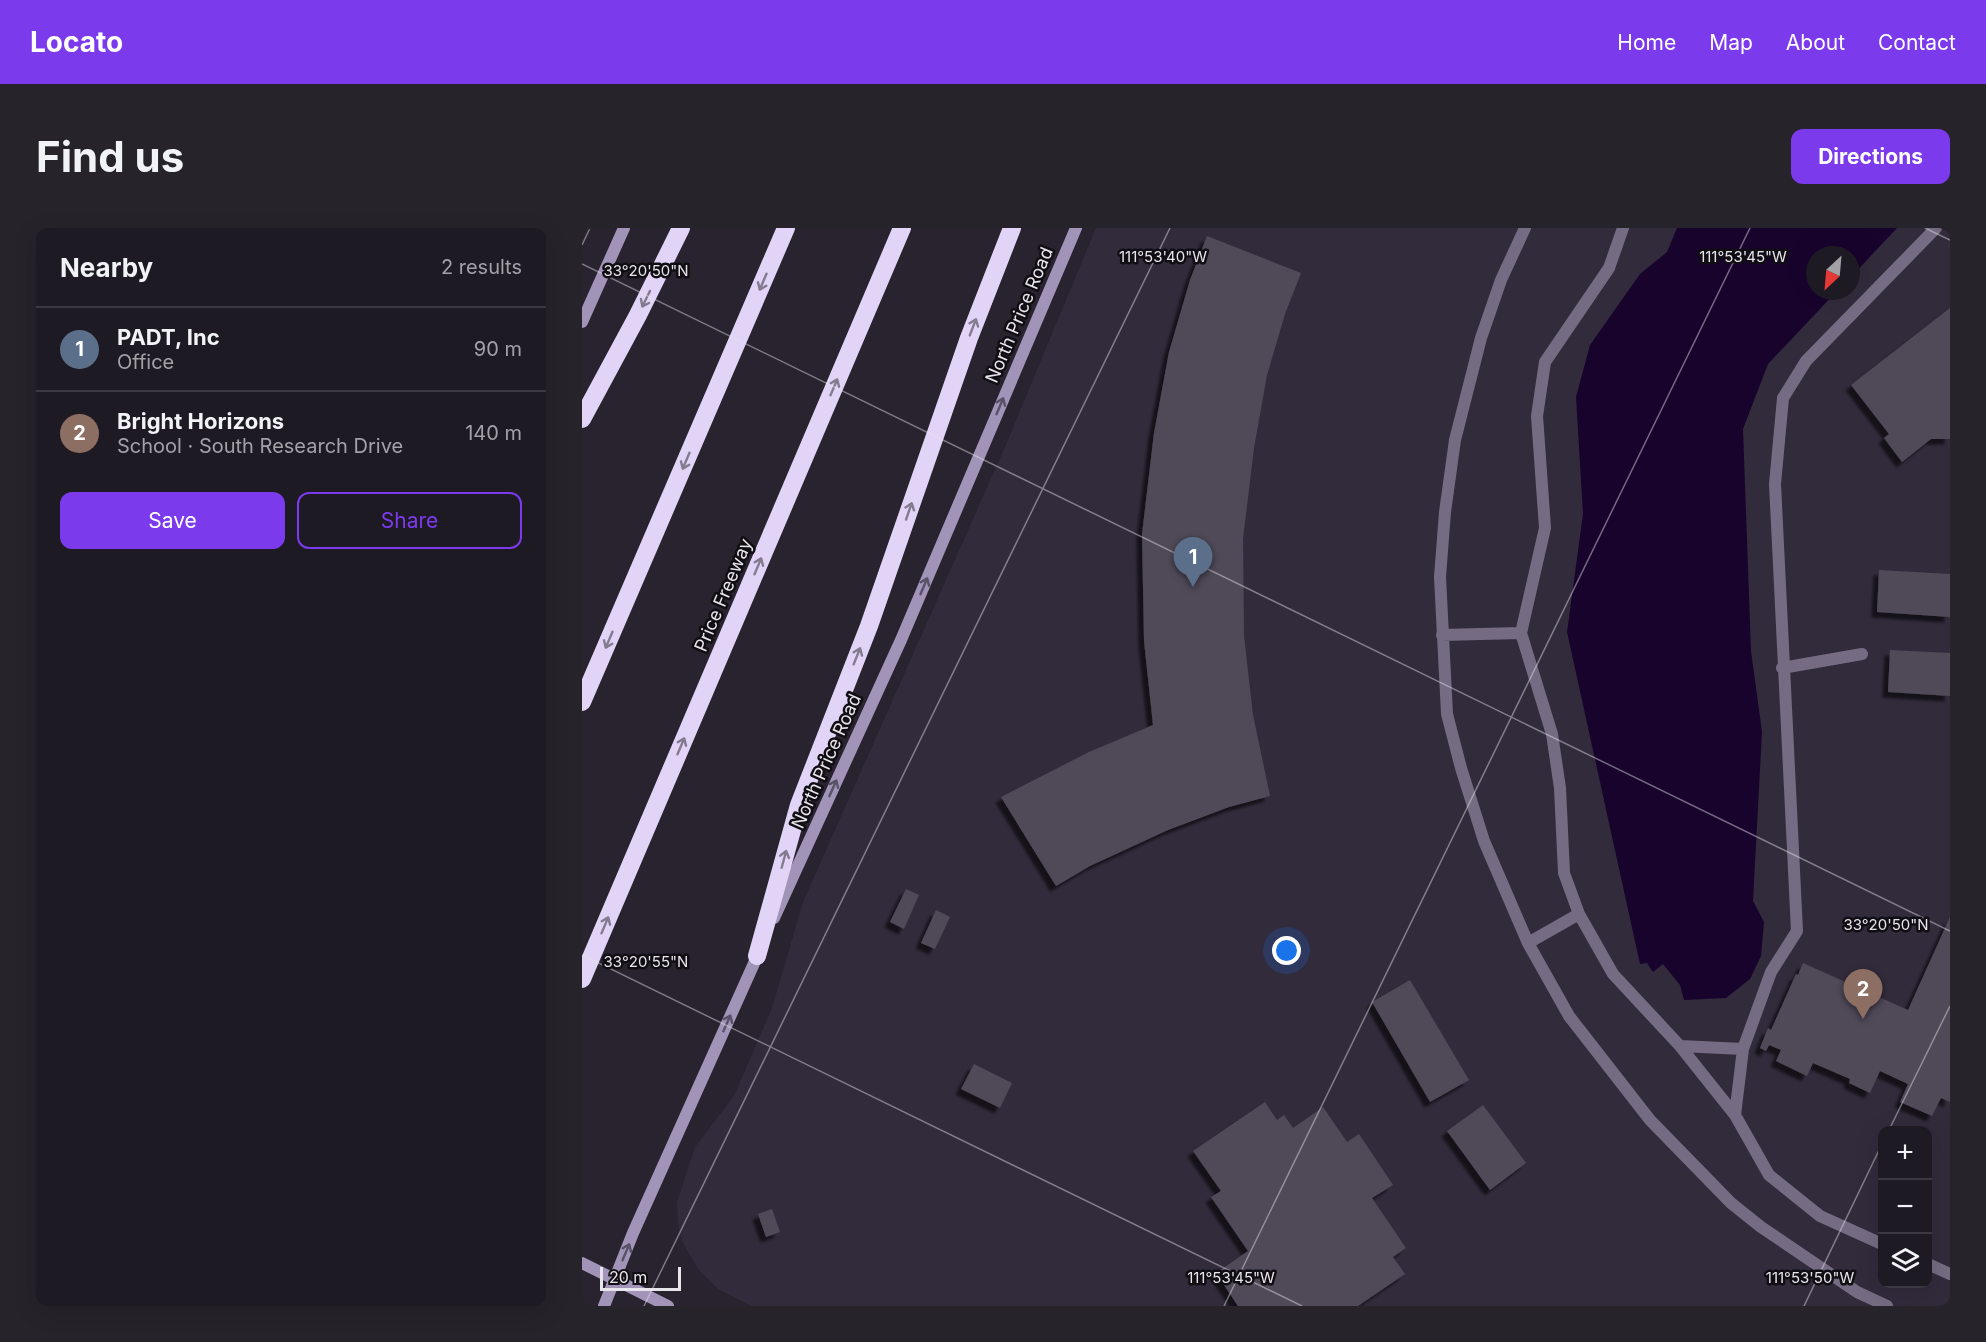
<!DOCTYPE html>
<html lang="en">
<head>
<meta charset="utf-8">
<style>
	:root { --surface:#1e1a23; --page:#26232b; --text:#f1f3f6; --muted:#a1a1a6; --line:#3c3841; --accent:#7c3aed }
	body { margin:0; font-family:Inter,sans-serif; background:var(--page); color:var(--text) }
	.controls { position:absolute; right:18px; bottom:18px; display:grid; overflow:hidden; border-radius:12px; box-shadow:0 6px 24px #0002 }
	.controls button { width:54px; height:54px; display:grid; place-items:center; padding:0; border:0; border-bottom:2px solid var(--line); background:var(--surface); color:var(--text); font:30px sans-serif }
	.compass { position:absolute; left:1224px; top:18px; width:54px; height:54px; border-radius:50%; background:var(--surface); box-shadow:0 6px 24px #0002; rotate:206deg }
	.scale { position:absolute; left:18px; bottom:15px; width:81px; box-sizing:border-box; padding-left:6px; border:3px solid #e7e4ec; border-top:0; font-size:16px; line-height:21px; white-space:nowrap; color:#e7e4ec; -webkit-text-stroke:4px #100e13; paint-order:stroke }
	.you { position:absolute; left:705px; top:723px; width:21px; height:21px; margin:-15px; border:4px solid #fff; border-radius:50%; background:#1a73e8; box-shadow:0 0 0 9px #1a73e833 }
	.badge { display:grid; place-items:center; width:39px; height:39px; border-radius:50%; background:var(--accent); color:#fff; font-size:20px; font-weight:700 }
	.pin { position:absolute; translate:-50% -50px; filter:drop-shadow(0 2px 3px #0008) }
	.pin::after { content:''; position:absolute; top:32px; width:21px; height:18px; background:inherit; clip-path:polygon(0 0,100% 0,50% 100%) }
	.list { margin:0; padding:0; list-style:none }
	h2 { display:flex; justify-content:space-between; align-items:center; height:78px; margin:0; padding:0 24px; font-size:26px }
	h2 small { font-size:20px; font-weight:400; color:var(--muted) }
	.list li { display:grid; grid-template-columns:39px 1fr auto; gap:18px; align-items:center; box-sizing:border-box; height:84px; padding:0 24px; border-top:2px solid var(--line) }
	.list b { display:block; font-size:22px; white-space:nowrap }
	.list p { margin:0; font-size:20px; white-space:nowrap; color:var(--muted) }
	.list em { font-size:20px; font-style:normal; color:var(--muted) }
	.actions { display:flex; gap:12px; padding:18px 24px }
	.actions a { flex:1; padding:14px 0; border:2px solid var(--accent); border-radius:12px; text-align:center; font-size:21px; color:var(--accent) }
	.actions .main { background:var(--accent); color:#fff }
	.icon { flex:none; width:33px; height:33px; fill:none; stroke:currentColor; stroke-width:2; stroke-linecap:round; stroke-linejoin:round }
	.map { position:relative; flex:none; width:1368px; height:1078px; overflow:hidden; border-radius:12px }
	header { display:flex; align-items:center; gap:36px; box-sizing:border-box; height:84px; padding:0 30px; background:var(--accent); color:#fff }
	header strong { font-size:28px }
	nav { display:flex; gap:33px; margin-inline-start:auto; font-size:21px }
	.intro { display:flex; align-items:center; justify-content:space-between; box-sizing:border-box; height:144px; padding:0 36px }
	h1 { margin:0; font-size:42px }
	.button { padding:15px 27px; border-radius:12px; background:var(--accent); color:#fff; font-size:21px; font-weight:700 }
	main { display:flex; gap:36px; padding:0 36px }
	aside { flex:1; background:var(--surface); border-radius:12px; box-shadow:0 6px 24px #0002 }
	.map>svg:first-child { display:block }
</style>
</head>
<body>
<header>
<strong>Locato</strong>
<nav><a>Home</a><a>Map</a><a>About</a><a>Contact</a></nav>
</header>
<div class="intro"><h1>Find us</h1><a class="button">Directions</a></div>
<main>
<aside>
<h2>Nearby<small>2 results</small></h2>
<ul class="list">
<li><span class="badge" style="background:#5c6f8a">1</span><div><b>PADT, Inc</b><p>Office</p></div><em>90 m</em></li>
<li><span class="badge" style="background:#8d6e63">2</span><div><b>Bright Horizons</b><p>School · South Research Drive</p></div><em>140 m</em></li>
</ul>
<div class="actions"><a class="main">Save</a><a>Share</a></div>
</aside>
<div class="map">
<svg width="1368" height="1078" viewBox="0 0 1368 1078">
	<defs>
		<filter id="shadow"><feDropShadow dx="-5.5" dy="5.5" stdDeviation="1.5" flood-color="#0009"/></filter>
	</defs>
	<rect width="100%" height="100%" fill="#28232f"/>
	<path fill="#322b3c" fill-rule="evenodd" d="M514,0H1368V1078H169L136,1061L116,1041L100,1013L96,995L95,974L113,919L152,868L190,780L221,674L423,219ZM1233,27H1269V63H1233ZM1300,902H1346V1056H1300Z"/>
	<path fill="#18032d" d="M1095,0H1315L1269,49V27H1233V63H1255L1186,136L1161,201L1169,423L1180,504L1171,673L1182,694L1179,728L1168,751L1144,770L1102,772L1098,757L1081,736L1071,744L1065,735L1058,736L985,404L1001,286L994,169L1008,117L1058,46L1085,24Z"/>
	<path fill="#4f4a58" filter="url(#shadow)" d="M625,8L719,45L703,86L685,147L672,220L661,311L662,408L671,487L688,568L647,579L586,602L508,638L474,658L419,569L507,524L571,497L562,413L560,306L572,205L587,124L608,52Z
		M1368,80V211H1349L1320,234L1302,210L1307,206L1269,157Z
		M1297,342L1368,346V389L1295,384Z
		M1308,422L1368,425V468L1306,464Z
		M324,661L337,667L322,701L308,694Z
		M354,682L368,689L353,721L339,715Z
		M1368,689V874L1359,870L1350,888L1318,874L1326,856L1298,843L1288,865L1267,855L1268,851L1231,835L1225,848L1194,833L1199,822L1187,817L1184,823L1178,820L1186,800L1189,802L1214,746L1216,747L1221,735L1326,782Z
		M828,752L887,852L848,874L790,774Z
		M392,836L430,855L418,880L379,861Z
		M683,874L695,892L702,887L711,900L741,879L765,914L777,906L811,957L790,970L824,1020L811,1029L823,1046L776,1078H656L634,1045L666,1023L629,969L639,963L611,923Z
		M901,877L944,935L908,962L865,903Z
		M190,981L198,1004L184,1009L176,986Z"/>
	<g fill="none" stroke-linecap="round" stroke-linejoin="round">
		<path stroke="#756c83" stroke-width="12" d="M943,0L919,52L899,110L873,212L863,284L858,349L865,486L879,540L902,613L946,715L987,788L1068,892L1149,975L1179,999L1275,1064L1305,1078
			M1041,0L1027,40L963,134L955,188L963,300L939,405L970,506L978,560L982,645L997,686L1031,746L1098,818L1153,887L1187,947L1238,988L1300,1016
			M860,407L939,405
			M1200,440L1280,426
			M946,715L997,686
			M1098,818L1161,821L1189,744L1215,703L1193,256L1201,170L1224,133L1354,0
			M1153,887L1161,821
			M1346,1036L1368,1046"/>
		<path stroke="#a294b9" stroke-width="12" d="M0,94L42,0
			M192,690L319,412L494,0
			M0,1035L86,1078
			M22,1078L51,1005L178,722"/>
		<path stroke="#e1d4f7" stroke-width="18" d="M0,191L56,87L99,0
			M0,474L204,0
			M175,728L217,577L287,398L387,110L430,0
			M0,751L320,0"/>
	</g>
	<defs><path id="oneway-shaft" d="M-6 0H5M1.5-3L5.5 0L1.5 3" fill="none" stroke-width="1.6" stroke-linecap="round" stroke-linejoin="round" transform="scale(1.5)"/></defs>
	<g stroke="#837b90">
		<use href="#oneway-shaft" transform="translate(181 54) rotate(113)"/>
		<use href="#oneway-shaft" transform="translate(64 71) rotate(116)"/>
		<use href="#oneway-shaft" transform="translate(391 99) rotate(-69)"/>
		<use href="#oneway-shaft" transform="translate(252 159) rotate(-67)"/>
		<use href="#oneway-shaft" transform="translate(104 233) rotate(113)"/>
		<use href="#oneway-shaft" transform="translate(327 283) rotate(-71)"/>
		<use href="#oneway-shaft" transform="translate(176 338) rotate(-67)"/>
		<use href="#oneway-shaft" transform="translate(27 412) rotate(113)"/>
		<use href="#oneway-shaft" transform="translate(275 428) rotate(-68)"/>
		<use href="#oneway-shaft" transform="translate(99 518) rotate(-67)"/>
		<use href="#oneway-shaft" transform="translate(202 631) rotate(-75)"/>
		<use href="#oneway-shaft" transform="translate(23 697) rotate(-67)"/>
	</g>
	<g stroke="#595166">
		<use href="#oneway-shaft" transform="translate(418 178) rotate(-67)"/>
		<use href="#oneway-shaft" transform="translate(342 358) rotate(-67)"/>
		<use href="#oneway-shaft" transform="translate(251 560) rotate(-66)"/>
		<use href="#oneway-shaft" transform="translate(145 795) rotate(-66)"/>
		<use href="#oneway-shaft" transform="translate(44 1024) rotate(-67)"/>
	</g>
	<path fill="none" stroke="#e7e4ec" stroke-width="1.5" stroke-opacity="0.45" d="M1343,0L1368,12M0,17L8,0M0,36L1368,703M0,727L720,1078M1307,902L1368,778M62,1078L588,0M642,1078L1168,0M1222,1078L1300,916"/>
	<g text-anchor="middle" dominant-baseline="central" stroke-width="5" stroke-linejoin="round" paint-order="stroke">
		<g font-size="18" fill="#e7e4ec" stroke="#100e13">
			<text transform="translate(437 87) rotate(-67)">North Price Road</text>
			<text transform="translate(141 367) rotate(-67)">Price Freeway</text>
			<text transform="translate(244 533) rotate(-66)">North Price Road</text>
		</g>
	</g>
	<g font-size="15" text-anchor="middle" fill="#e7e4ec" stroke="#100e13" stroke-width="5" stroke-linejoin="round" paint-order="stroke">
		<text x="581" y="34">111°53'40"W</text>
		<text x="1161" y="34">111°53'45"W</text>
		<text x="64" y="48">33°20'50"N</text>
		<text x="1304" y="702">33°20'50"N</text>
		<text x="64" y="739">33°20'55"N</text>
		<text x="649" y="1055">111°53'45"W</text>
		<text x="1228" y="1055">111°53'50"W</text>
	</g>
</svg>
<div class="controls">
<button>+</button>
<button>−</button>
<button><svg class="icon" aria-label="layers" viewBox="0 0 24 24"><path d="M12 4l9 5-9 5-9-5zM3 14l9 5 9-5"/></svg></button>
</div>
<svg class="compass" viewBox="-18 -18 36 36"><path d="M0-13l5 13h-10z" fill="#e53935"/><path d="M0 13l5-13h-10z" fill="#a1a1a6"/></svg>
<div class="scale">20 m</div>
<div class="you"></div>
<div class="pin badge" style="left:611px;top:359px;background:#5c6f8a">1</div>
<div class="pin badge" style="left:1281px;top:791px;background:#8d6e63">2</div>
</div>
</main>
</body>
</html>
